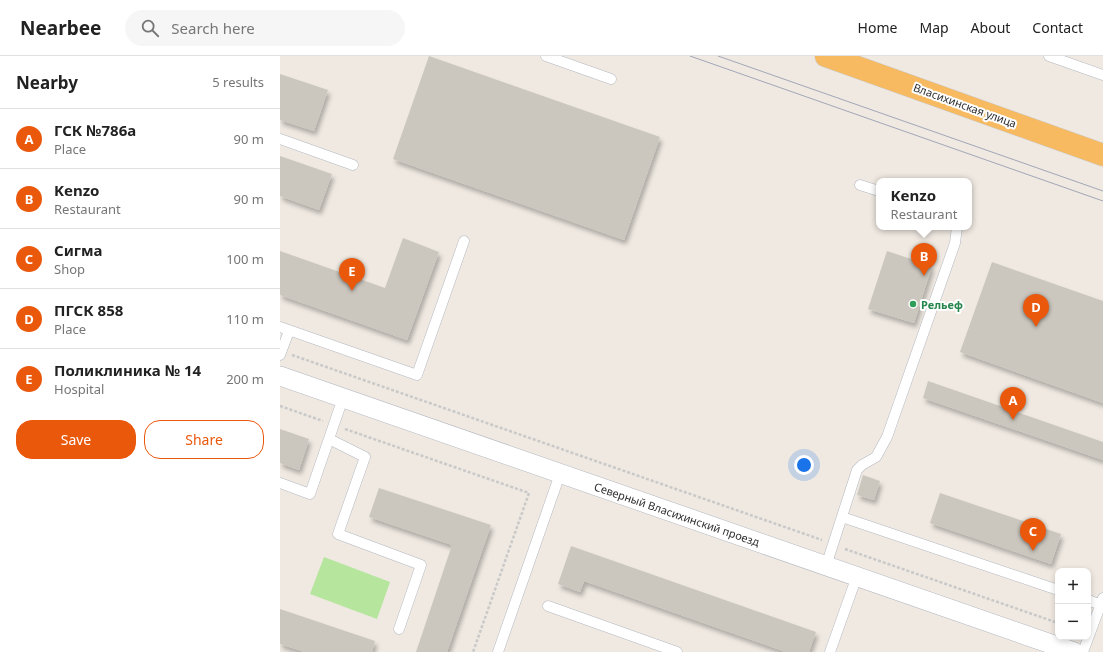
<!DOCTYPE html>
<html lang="en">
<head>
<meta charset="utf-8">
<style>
	:root { --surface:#fff; --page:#f6f6f6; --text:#222; --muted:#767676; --line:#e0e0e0; --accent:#ea580c }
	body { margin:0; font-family:"Noto Sans",sans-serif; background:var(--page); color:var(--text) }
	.controls { position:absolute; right:12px; bottom:12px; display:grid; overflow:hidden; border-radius:8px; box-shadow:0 2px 6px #0003 }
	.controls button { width:36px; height:36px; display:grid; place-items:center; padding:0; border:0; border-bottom:1px solid var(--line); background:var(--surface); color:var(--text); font:20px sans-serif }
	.you { position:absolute; left:524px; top:409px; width:14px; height:14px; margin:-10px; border:3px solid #fff; border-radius:50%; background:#1a73e8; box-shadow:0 0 0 6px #1a73e833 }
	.badge { display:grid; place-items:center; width:26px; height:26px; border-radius:50%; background:var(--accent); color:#fff; font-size:13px; font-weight:700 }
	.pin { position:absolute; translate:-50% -33px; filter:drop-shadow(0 1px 2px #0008) }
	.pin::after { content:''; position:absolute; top:21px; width:14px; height:12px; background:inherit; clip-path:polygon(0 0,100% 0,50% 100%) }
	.popup { position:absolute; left:596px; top:122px; width:96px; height:52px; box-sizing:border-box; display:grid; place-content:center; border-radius:8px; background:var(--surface); filter:drop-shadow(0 1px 3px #0005); font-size:13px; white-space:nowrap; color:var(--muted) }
	.popup b { font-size:15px; color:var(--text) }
	.popup::after { content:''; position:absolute; left:50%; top:100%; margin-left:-8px; border:8px solid transparent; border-top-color:var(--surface) }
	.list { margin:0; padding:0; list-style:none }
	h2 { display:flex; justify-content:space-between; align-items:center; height:52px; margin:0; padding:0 16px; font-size:17px }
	h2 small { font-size:13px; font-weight:400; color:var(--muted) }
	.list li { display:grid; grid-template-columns:26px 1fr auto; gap:12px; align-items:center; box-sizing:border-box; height:60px; padding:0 16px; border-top:1px solid var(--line) }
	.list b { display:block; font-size:15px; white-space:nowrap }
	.list p { margin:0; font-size:13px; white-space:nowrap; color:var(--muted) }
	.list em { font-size:13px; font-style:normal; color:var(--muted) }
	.actions { display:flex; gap:8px; padding:12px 16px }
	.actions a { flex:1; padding:9px 0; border:1px solid var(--accent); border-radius:16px; text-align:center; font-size:14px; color:var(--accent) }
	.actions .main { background:var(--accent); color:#fff }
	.icon { flex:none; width:22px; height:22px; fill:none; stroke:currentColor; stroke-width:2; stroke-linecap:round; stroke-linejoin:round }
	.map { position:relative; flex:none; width:823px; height:596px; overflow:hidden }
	header { display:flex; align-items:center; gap:24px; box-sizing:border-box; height:56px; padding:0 20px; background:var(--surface); border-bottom:1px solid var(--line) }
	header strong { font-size:19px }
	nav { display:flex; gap:22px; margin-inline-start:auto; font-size:14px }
	.search { width:280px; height:36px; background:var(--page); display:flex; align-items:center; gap:10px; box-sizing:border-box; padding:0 14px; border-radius:22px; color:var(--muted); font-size:15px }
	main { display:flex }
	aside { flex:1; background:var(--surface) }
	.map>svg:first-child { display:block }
</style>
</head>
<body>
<header>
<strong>Nearbee</strong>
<div class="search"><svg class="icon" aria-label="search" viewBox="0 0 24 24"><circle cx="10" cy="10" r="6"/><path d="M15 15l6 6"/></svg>Search here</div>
<nav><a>Home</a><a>Map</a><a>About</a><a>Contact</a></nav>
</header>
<main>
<aside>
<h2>Nearby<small>5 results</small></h2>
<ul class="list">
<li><span class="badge">A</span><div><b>ГСК №786а</b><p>Place</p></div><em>90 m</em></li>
<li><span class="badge">B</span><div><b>Kenzo</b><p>Restaurant</p></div><em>90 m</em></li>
<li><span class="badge">C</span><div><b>Сигма</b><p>Shop</p></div><em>100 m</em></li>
<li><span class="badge">D</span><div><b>ПГСК 858</b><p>Place</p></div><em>110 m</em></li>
<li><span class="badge">E</span><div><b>Поликлиника № 14</b><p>Hospital</p></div><em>200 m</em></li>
</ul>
<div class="actions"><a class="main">Save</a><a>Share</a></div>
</aside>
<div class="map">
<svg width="823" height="596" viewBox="0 0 823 596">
	<defs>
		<filter id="shadow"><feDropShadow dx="2.5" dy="4.5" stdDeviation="2" flood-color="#0004"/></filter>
	</defs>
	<rect width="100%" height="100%" fill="#efe9e1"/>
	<path fill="#b6e59e" d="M44,501L110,526L97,563L30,538Z"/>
	<path fill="#cbc7bf" filter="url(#shadow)" d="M149,0L380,81L344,184L113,103Z
		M0,18L48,34L34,75L0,64Z
		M0,100L52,118L39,154L0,140Z
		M123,182L159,196L127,284L0,239V195L105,232Z
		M607,195L652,210L634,267L588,253Z
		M712,206L823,245V347L680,296Z
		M648,325L823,386V404L643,342Z
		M0,373L29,383L19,414L0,407Z
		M583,419L600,425L594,444L577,439Z
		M99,432L211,469L167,596H136L172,489L89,461Z
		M660,437L781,478L771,508L650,467Z
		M291,490L536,576L529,596H506L304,525L300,536L278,528Z
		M0,553L95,585L92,596H25L0,588Z"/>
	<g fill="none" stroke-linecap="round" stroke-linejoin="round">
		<g stroke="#b4b7c1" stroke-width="11">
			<path id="service" d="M266,0L331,23
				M769,0L823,19
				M0,83L73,109
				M580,129L599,135
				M0,271L137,319L184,185
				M0,299L9,275
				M49,383L85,401L58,478L141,509L119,573
				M0,427L30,438L63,342
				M562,461L778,534
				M546,510L577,414L582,409L596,401L607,381L675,187L677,171
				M808,544L821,549
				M268,550L397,596
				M218,596L280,418
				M550,596L577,520
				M803,596L823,542"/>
		</g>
		<g stroke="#b4b7c1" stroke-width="20">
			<path id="minor" d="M0,320L794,596"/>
		</g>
		<g stroke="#c9c9c9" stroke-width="23">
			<path id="trunk" d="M546,0L823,99"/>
		</g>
		<path stroke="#c9c9c9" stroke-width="2.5" stroke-dasharray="3 2" stroke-linecap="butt" d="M12,299L542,484
			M0,350L43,365
			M65,373L249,437L193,596
			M565,493L778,567"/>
		<use href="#service" stroke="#fff" stroke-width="10"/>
		<use href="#minor" stroke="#fff" stroke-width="19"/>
		<use href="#trunk" stroke="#f8ba60" stroke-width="22"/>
		<path stroke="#a3a6b8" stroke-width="1" d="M410,0L823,145
			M438,0L823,135"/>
	</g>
	<circle fill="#2e9e5b" stroke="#fff" stroke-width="1.5" cx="633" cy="248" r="4"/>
	<g text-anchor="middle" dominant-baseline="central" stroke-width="4" stroke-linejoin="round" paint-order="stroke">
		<g font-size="11" fill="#2e2e2e" stroke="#fff">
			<text transform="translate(685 49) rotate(20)">Власихинская улица</text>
			<text transform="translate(397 458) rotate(19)">Северный Власихинский проезд</text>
		</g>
		<g font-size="11" font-weight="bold" fill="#27864d" stroke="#fff" text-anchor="start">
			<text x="641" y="248">Рельеф</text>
		</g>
	</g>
</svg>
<div class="controls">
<button>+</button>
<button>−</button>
</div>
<div class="you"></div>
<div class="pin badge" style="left:733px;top:364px">A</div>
<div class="pin badge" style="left:644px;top:220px">B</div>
<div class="popup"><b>Kenzo</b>Restaurant</div>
<div class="pin badge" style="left:753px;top:495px">C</div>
<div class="pin badge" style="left:756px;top:271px">D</div>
<div class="pin badge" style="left:72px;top:235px">E</div>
</div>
</main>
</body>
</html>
